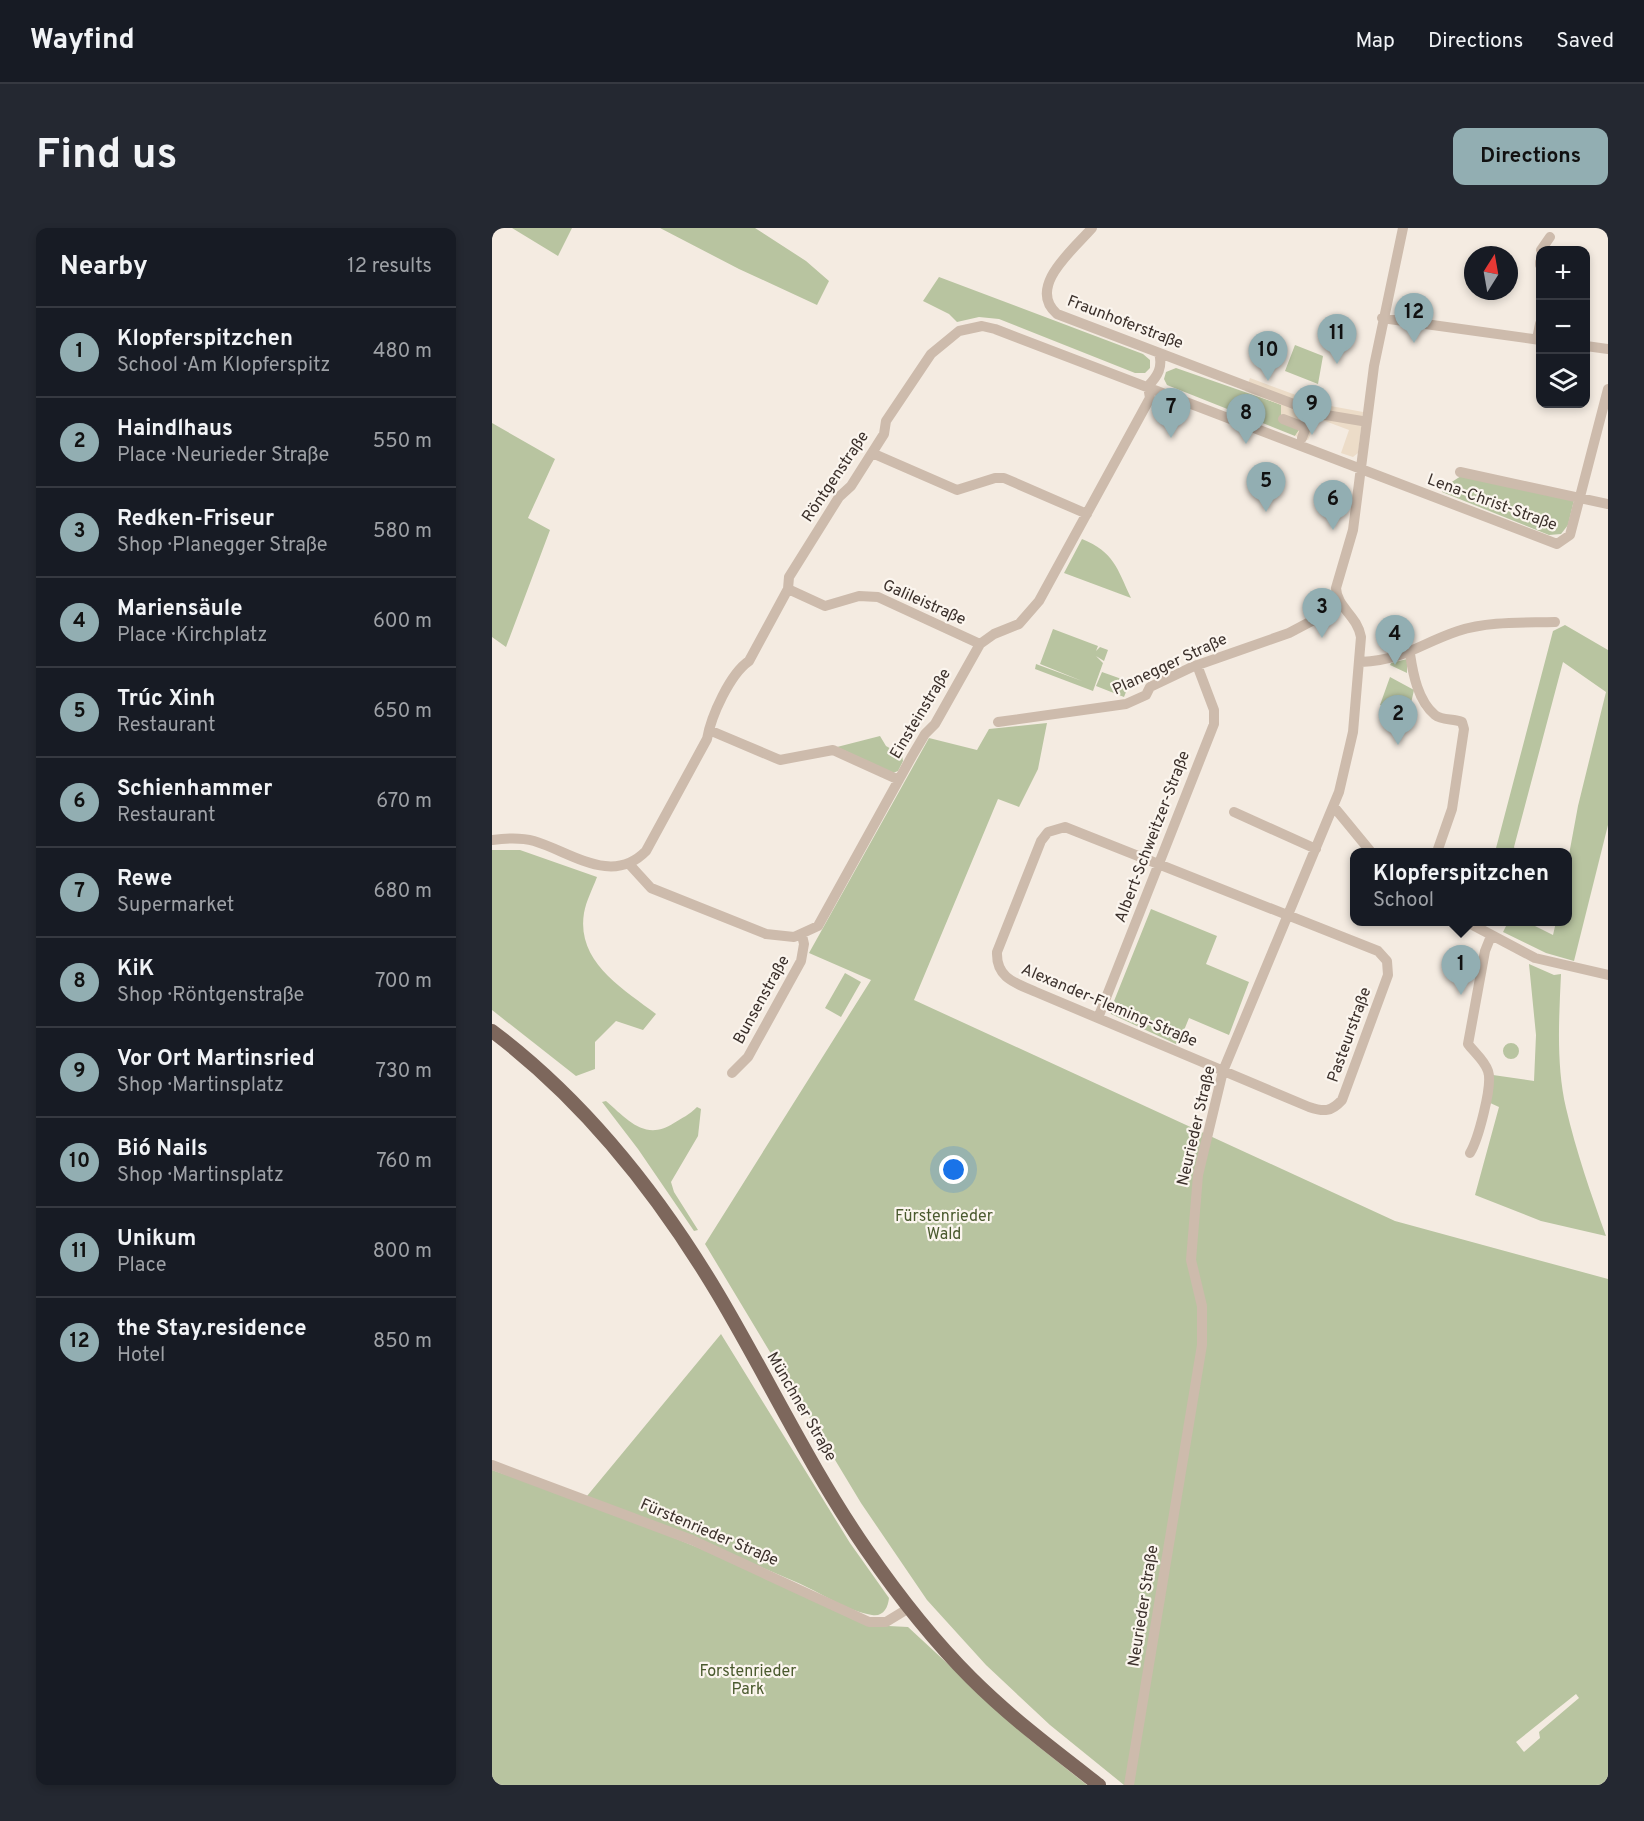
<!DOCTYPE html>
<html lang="en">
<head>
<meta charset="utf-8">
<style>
	:root { --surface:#171b24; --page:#242831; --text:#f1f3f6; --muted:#9ea1a6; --line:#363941; --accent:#92aeb2 }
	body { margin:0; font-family:Overpass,sans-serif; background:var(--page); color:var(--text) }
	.controls { position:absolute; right:18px; top:18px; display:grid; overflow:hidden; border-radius:12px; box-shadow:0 3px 9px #0003 }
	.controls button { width:54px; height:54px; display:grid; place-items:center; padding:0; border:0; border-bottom:2px solid var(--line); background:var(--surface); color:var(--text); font:30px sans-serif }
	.compass { position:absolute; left:972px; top:18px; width:54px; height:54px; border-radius:50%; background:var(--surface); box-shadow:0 3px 9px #0003; rotate:11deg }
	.you { position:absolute; left:462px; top:942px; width:21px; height:21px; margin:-15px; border:4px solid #fff; border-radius:50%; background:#1a73e8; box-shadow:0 0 0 9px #1a73e833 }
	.badge { display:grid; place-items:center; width:39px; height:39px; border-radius:50%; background:var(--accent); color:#111; font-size:20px; font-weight:700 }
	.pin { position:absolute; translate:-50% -50px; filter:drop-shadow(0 2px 3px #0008) }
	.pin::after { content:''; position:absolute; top:32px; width:21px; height:18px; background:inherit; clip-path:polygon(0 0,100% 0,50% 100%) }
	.popup { position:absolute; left:858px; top:620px; width:222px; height:78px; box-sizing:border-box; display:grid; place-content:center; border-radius:12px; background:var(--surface); filter:drop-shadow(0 2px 4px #0005); font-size:20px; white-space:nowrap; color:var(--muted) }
	.popup b { font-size:22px; color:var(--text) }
	.popup::after { content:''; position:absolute; left:50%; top:100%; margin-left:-12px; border:12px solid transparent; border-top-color:var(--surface) }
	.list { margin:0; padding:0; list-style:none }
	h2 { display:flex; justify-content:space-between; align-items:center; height:78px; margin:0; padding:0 24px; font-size:26px }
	h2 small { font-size:20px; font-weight:400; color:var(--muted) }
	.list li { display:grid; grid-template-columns:39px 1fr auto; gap:18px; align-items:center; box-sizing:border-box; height:90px; padding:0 24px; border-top:2px solid var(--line) }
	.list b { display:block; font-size:22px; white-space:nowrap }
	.list p { margin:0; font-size:20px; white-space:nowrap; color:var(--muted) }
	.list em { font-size:20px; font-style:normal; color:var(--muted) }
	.icon { flex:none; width:33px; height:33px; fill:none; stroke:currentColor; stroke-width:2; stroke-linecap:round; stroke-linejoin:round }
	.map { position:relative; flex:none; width:1116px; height:1557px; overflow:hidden; border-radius:12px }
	header { display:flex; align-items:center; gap:36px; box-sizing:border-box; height:84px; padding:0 30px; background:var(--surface); border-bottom:2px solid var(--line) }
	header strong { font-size:28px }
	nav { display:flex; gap:33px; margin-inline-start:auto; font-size:21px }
	.intro { display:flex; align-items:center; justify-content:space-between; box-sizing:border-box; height:144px; padding:0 36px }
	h1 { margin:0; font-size:42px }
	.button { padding:15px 27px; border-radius:12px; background:var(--accent); color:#111; font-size:21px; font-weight:700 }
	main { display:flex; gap:36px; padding:0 36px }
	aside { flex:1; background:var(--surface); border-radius:12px; box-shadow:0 3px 9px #0003 }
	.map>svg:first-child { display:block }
</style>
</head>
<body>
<header>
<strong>Wayfind</strong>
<nav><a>Map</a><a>Directions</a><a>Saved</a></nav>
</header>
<div class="intro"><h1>Find us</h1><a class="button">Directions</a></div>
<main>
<aside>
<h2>Nearby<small>12 results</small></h2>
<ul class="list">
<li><span class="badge">1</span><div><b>Klopferspitzchen</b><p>School · Am Klopferspitz</p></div><em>480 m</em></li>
<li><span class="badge">2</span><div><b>Haindlhaus</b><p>Place · Neurieder Straße</p></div><em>550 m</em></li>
<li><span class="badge">3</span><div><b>Redken-Friseur</b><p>Shop · Planegger Straße</p></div><em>580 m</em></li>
<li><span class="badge">4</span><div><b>Mariensäule</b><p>Place · Kirchplatz</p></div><em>600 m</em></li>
<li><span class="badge">5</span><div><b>Trúc Xinh</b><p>Restaurant</p></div><em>650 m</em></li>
<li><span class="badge">6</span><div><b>Schienhammer</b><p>Restaurant</p></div><em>670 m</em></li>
<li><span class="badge">7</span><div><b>Rewe</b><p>Supermarket</p></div><em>680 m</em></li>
<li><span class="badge">8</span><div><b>KiK</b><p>Shop · Röntgenstraße</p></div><em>700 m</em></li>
<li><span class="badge">9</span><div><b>Vor Ort Martinsried</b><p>Shop · Martinsplatz</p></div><em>730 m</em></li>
<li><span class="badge">10</span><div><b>Bió Nails</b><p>Shop · Martinsplatz</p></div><em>760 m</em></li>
<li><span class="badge">11</span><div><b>Unikum</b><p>Place</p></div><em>800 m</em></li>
<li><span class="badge">12</span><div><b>the Stay.residence</b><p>Hotel</p></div><em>850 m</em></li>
</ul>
</aside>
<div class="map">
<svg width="1116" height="1557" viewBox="0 0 1116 1557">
	<rect width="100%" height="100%" fill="#f4ebe1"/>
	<path fill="#b8c4a0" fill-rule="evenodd" d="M20,0H80L66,28Z
		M168,0H263L314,33L337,53L325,77L247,41Z
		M447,49L651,126L658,132V140L653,145H643L507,91L487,89L465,94L457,86L431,73Z
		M803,117L831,128L826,156L793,143Z
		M684,140L790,177L789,192L807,202L803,208L675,157L672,151L674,144Z
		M0,195L63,231L36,290L58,302L14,419L0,409Z
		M969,248L1082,272L1076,297L1069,306L1057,307L950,264L952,259Z
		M590,311C622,324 625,340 639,370L572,345Z
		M1073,397L1116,422V597L1082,733L1054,725L1011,704L1016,694H1035L1061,707L1064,694H1076V632L1086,578L1114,464L1071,434L1022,619L1024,624H1003L1061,403Z
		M561,401L606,418L604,423L608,419L616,422L612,433L604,428L611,435L601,463L543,441L544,436L590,453L548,436Z
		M915,431V445L898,437L899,435Z
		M610,444L638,454L632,469L604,458Z
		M898,449L922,462L917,484L902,483L888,477Z
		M555,495L546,541L527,579L506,571L422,772L903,993L1116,1051V1557H632L558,1497L494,1437L435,1372L369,1275L213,1016L379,752L317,725L437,510L485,522L497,501ZM1084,1466L1087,1470L1047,1504L1048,1510L1032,1524L1024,1514Z
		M388,508L394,518L410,527L411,533L406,543L401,545L345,519Z
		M0,622H28L105,649C101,660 94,673 92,685C84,734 131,761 164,786L151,802L124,793L103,814V841L84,848L0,782Z
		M659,681L725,708L714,736L757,754L737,807L697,790L686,817L619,786L618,783Z
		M1037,736L1062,747L1069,746C1067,790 1064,837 1074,880C1084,923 1099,966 1114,1008L1049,993L983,967L1007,879L996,874L1001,847L1042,853L1044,807Z
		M353,745L369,754L349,789L333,780Z
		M1011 823a8 8 0 1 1 16 0a8 8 0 1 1-16 0Z
		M114,873C135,891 153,914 182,895C190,890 197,887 205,879L209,881L206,908L179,954L182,964L206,1002L202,1003L146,921L110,874Z
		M229,1106L358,1315L397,1370C396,1380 391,1389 380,1387C354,1383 328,1364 304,1354C235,1324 165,1296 95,1268Z
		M0,1242L94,1274L283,1351L377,1397L416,1399L537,1511L595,1557H0Z"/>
	<path fill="#ecdcc8" d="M758,150L828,176L871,184L866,225L861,229L849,225L857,202L825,190L816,212L803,208L807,202L789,192V177L753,163Z"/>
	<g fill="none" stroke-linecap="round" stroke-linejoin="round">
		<path stroke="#cdbbac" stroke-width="10" d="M600,0C582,21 534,59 565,86L828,186L870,193
			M1049,22L1058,9
			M1048,34V37
			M890,90L1048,112
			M1045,111L1048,96
			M1094,118L1116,121
			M656,158C666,148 671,139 667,125
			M791,191L814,200
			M810,210L823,174
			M380,225L465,262L503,250H512L595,286
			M968,244L1116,276
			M296,361L333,378L367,368L386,369L488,416
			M918,426C921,446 926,473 943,487C950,493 962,490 970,494L972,501L960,581L945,624
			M869,434C913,432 927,416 966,403C997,393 1031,395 1063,394
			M506,494L634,476L654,467L658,459L700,439L797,405L850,377
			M217,502L288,532L341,522L407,552
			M842,579L879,624
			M742,584L824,621
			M573,599L886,723L895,733L896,747L850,872C839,884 832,884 817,879L544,764C523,755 504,750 505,724L549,613L556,604Z
			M0,612C14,610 28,609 42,613C79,624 120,658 154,623L215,511C219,488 238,446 257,433L296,361L297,349L347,269L359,258L392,206L394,193L439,126L467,103L490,98L503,101L1065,316L1078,307L1116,161
			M138,637L159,660L274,706L302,709L326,698L420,528L433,506L443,496L488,416L502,406L527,396L547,373L658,170L656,158
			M975,694L1043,730L1116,747
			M606,790L722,496V482L705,437
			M240,845L256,829L309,733L312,716L310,707
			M978,925C986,912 1001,857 996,843C993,833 982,824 976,816L993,723L999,708
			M0,1237L200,1312L377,1394H394L417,1380
			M637,1557L710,1117V1078L699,1032L706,947L731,843L847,564L861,504L869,409C865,387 845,380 844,360L861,302L882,138L911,0"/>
		<path stroke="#7d675c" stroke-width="14" d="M0,803C93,873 167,967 226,1066C276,1150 318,1240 374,1321C405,1366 440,1411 479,1450C518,1489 563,1523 607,1557"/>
	</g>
	<g text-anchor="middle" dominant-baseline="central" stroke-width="4.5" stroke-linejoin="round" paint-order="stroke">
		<g font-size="16" fill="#3b302b" stroke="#fbf5ee">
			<text transform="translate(633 95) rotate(21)">Fraunhoferstraße</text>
			<text transform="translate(344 249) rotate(-56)">Röntgenstraße</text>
			<text transform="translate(1000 275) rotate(20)">Lena-Christ-Straße</text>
			<text transform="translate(432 375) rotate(24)">Galileistraße</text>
			<text transform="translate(678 437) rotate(-25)">Planegger Straße</text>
			<text transform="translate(429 486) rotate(-59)">Einsteinstraße</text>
			<text transform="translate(661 609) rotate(-69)">Albert-Schweitzer-Straße</text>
			<text transform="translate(270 772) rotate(-61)">Bunsenstraße</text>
			<text transform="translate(617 778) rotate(23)">Alexander-Fleming-Straße</text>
			<text transform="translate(858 807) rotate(-70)">Pasteurstraße</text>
			<text transform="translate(705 898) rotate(-77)">Neurieder Straße</text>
			<text transform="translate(309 1179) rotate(60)">Münchner Straße</text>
			<text transform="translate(217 1305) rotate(23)">Fürstenrieder Straße</text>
			<text transform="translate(652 1378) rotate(-81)">Neurieder Straße</text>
		</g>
		<g font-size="16" fill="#4a5a2e" stroke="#fbf5ee">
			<text x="452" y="989">Fürstenrieder<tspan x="452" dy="18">Wald</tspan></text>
			<text x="256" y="1444">Forstenrieder<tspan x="256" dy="18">Park</tspan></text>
		</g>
	</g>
</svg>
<div class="controls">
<button>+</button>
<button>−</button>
<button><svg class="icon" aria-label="layers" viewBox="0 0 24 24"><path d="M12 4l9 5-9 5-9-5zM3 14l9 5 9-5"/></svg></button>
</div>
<svg class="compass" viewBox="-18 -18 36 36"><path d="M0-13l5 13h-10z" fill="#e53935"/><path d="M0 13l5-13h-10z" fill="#9ea1a6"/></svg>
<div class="you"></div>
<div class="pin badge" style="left:969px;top:767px">1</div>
<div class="popup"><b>Klopferspitzchen</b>School</div>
<div class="pin badge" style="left:906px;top:517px">2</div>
<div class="pin badge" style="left:830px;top:410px">3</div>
<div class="pin badge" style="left:903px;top:437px">4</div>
<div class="pin badge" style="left:774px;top:284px">5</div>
<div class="pin badge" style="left:841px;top:302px">6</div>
<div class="pin badge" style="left:679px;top:210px">7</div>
<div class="pin badge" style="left:754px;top:216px">8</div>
<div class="pin badge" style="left:820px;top:207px">9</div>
<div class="pin badge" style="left:776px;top:153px">10</div>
<div class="pin badge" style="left:845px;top:136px">11</div>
<div class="pin badge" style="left:922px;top:115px">12</div>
</div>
</main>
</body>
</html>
